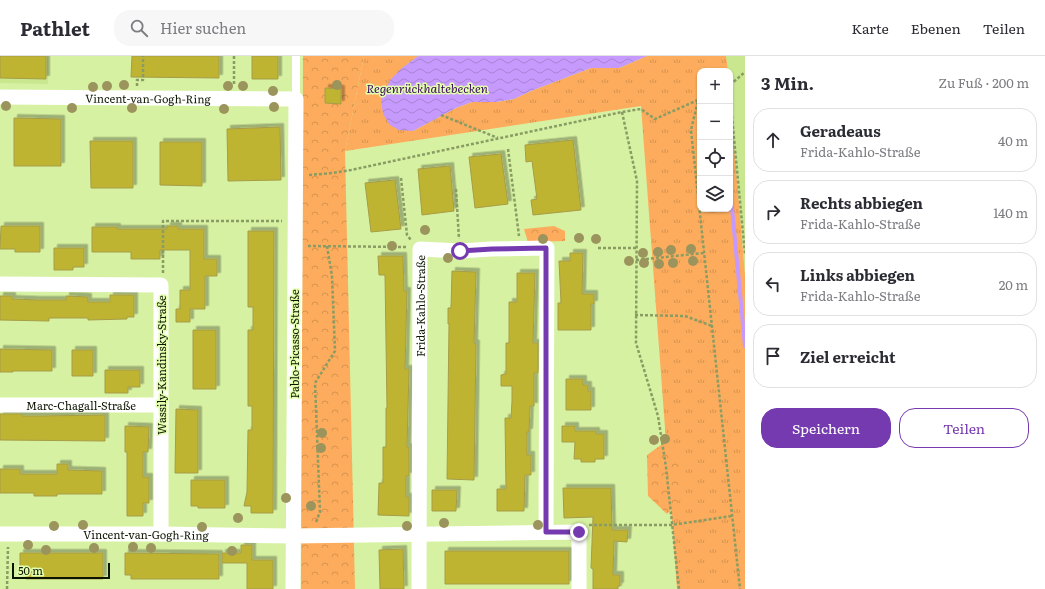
<!DOCTYPE html>
<html lang="de">
<head>
<meta charset="utf-8">
<style>
	:root { --surface:#fff; --page:#f7f7f7; --text:#2b2b33; --muted:#7c7c81; --line:#e1e1e2; --accent:#763ab0 }
	body { margin:0; font-family:Literata,serif; background:var(--page); color:var(--text) }
	.controls { position:absolute; right:12px; top:12px; display:grid; overflow:hidden; border-radius:8px; box-shadow:0 1px 3px #0004 }
	.controls button { width:36px; height:36px; display:grid; place-items:center; padding:0; border:0; border-bottom:1px solid var(--line); background:var(--surface); color:var(--text); font:20px sans-serif }
	.scale { position:absolute; left:12px; bottom:10px; width:98px; box-sizing:border-box; padding-left:4px; border:2px solid #0c1400; border-top:0; font-size:11px; line-height:14px; white-space:nowrap; color:#0c1400; -webkit-text-stroke:3px #e3ffae; paint-order:stroke }
	.stop { position:absolute; width:12px; height:12px; margin:-9px; border:3px solid #763ab0; border-radius:50%; background:#fff }
	.stop.end { background:#763ab0; border-color:#fff; box-shadow:0 1px 4px #0008 }
	.list { margin:0; padding:0; list-style:none }
	h2 { display:flex; justify-content:space-between; align-items:center; height:52px; margin:0; padding:0 16px; font-size:17px }
	h2 small { font-size:13px; font-weight:400; color:var(--muted) }
	.list li { display:grid; grid-template-columns:26px 1fr auto; gap:12px; align-items:center; box-sizing:border-box; height:64px; margin:0 8px 8px; padding:0 8px; border:1px solid var(--line); border-radius:16px }
	.list b { display:block; font-size:15px; white-space:nowrap }
	.list p { margin:0; font-size:13px; white-space:nowrap; color:var(--muted) }
	.list em { font-size:13px; font-style:normal; color:var(--muted) }
	.actions { display:flex; gap:8px; padding:12px 16px }
	.actions a { flex:1; padding:9px 0; border:1px solid var(--accent); border-radius:16px; text-align:center; font-size:14px; color:var(--accent) }
	.actions .main { background:var(--accent); color:#fff }
	.icon { flex:none; width:22px; height:22px; fill:none; stroke:currentColor; stroke-width:2; stroke-linecap:round; stroke-linejoin:round }
	.map { position:relative; flex:none; width:745px; height:533px; overflow:hidden }
	header { display:flex; align-items:center; gap:24px; box-sizing:border-box; height:56px; padding:0 20px; background:var(--surface); border-bottom:1px solid var(--line) }
	header strong { font-size:19px }
	nav { display:flex; gap:22px; margin-inline-start:auto; font-size:14px }
	.search { width:280px; height:36px; background:var(--page); display:flex; align-items:center; gap:10px; box-sizing:border-box; padding:0 14px; border-radius:16px; color:var(--muted); font-size:15px }
	main { display:flex }
	aside { flex:1; background:var(--surface) }
	.map>svg:first-child { display:block }
</style>
</head>
<body>
<header>
<strong>Pathlet</strong>
<div class="search"><svg class="icon" aria-label="search" viewBox="0 0 24 24"><circle cx="10" cy="10" r="6"/><path d="M15 15l6 6"/></svg>Hier suchen</div>
<nav><a>Karte</a><a>Ebenen</a><a>Teilen</a></nav>
</header>
<main>
<div class="map">
<svg width="745" height="533" viewBox="0 0 745 533">
	<defs>
		<pattern id="grass-tufts" width="24" height="20" patternUnits="userSpaceOnUse"><rect width="24" height="20" fill="#fcac5c"/><path d="M3 7l-1-3M5 7V3M7 7l1-3M15 17l-1-3M17 17v-4M19 17l1-3" fill="none" stroke="#d7934e"/></pattern>
		<pattern id="park-crowns" width="20" height="18" patternUnits="userSpaceOnUse"><rect width="20" height="18" fill="#fcac5c"/><path d="M2 6a3 3 0 1 1 6 0M12 15a3 3 0 1 1 6 0" fill="none" stroke="#d7934e"/></pattern>
		<pattern id="water-waves" width="16" height="10" patternUnits="userSpaceOnUse"><rect width="16" height="10" fill="#c59afc"/><path d="M0 5q4-4 8 0t8 0" fill="none" stroke="#a884d6"/></pattern>
		<filter id="shadow"><feDropShadow dx="3.5" dy="-3.5" stdDeviation="0" flood-color="#0004"/></filter>
	</defs>
	<rect width="100%" height="100%" fill="#d6f1a1"/>
	<path fill="#c9e78e" d="M0,0H48V28L0,27Z
		M726,0H745V219L730,42V15H728Z"/>
	<path fill="url(#grass-tufts)" d="M364,0H418C403,11 394,19 384,35L413,75L456,52L472,46H496L514,43L531,35L591,12H619L647,0H726L728,15H700V153H730V42L745,219V533H677L641,50L345,95Z"/>
	<path fill="url(#park-crowns)" d="M303,0H364L345,95L355,533H301Z
		M554,170L565,175V185L528,186L524,173Z
		M665,386L680,401L682,442L667,458L648,440L647,399Z"/>
	<path fill="url(#water-waves)" d="M418,0H647L619,12H591L531,35L514,43L496,46H472L456,52L413,75L399,74L390,69L383,58L381,44L384,35L391,23L402,12Z"/>
	<g fill="none" stroke-linecap="round" stroke-linejoin="round">
		<path stroke="#c59afc" stroke-width="4" d="M730,131L745,290"/>
	</g>
	<path fill="#bfb333" stroke="#a59d47" filter="url(#shadow)" d="M0,0H46V23L0,22Z
		M132,0H219V22L131,21Z
		M252,0H278V23H252Z
		M325,32L341,33V48L325,47Z
		M14,62L61,63V110H14Z
		M280,71L281,124L228,125L227,73Z
		M573,84L581,154L533,159L531,144L537,143L532,105L526,106L525,89Z
		M90,85H133V132H91Z
		M160,86H202V130L160,129Z
		M501,98L508,148L475,152L469,101Z
		M450,110L454,155L422,159L418,113Z
		M395,124L401,173L371,176L365,127Z
		M1,170H40V196H15V193H0Z
		M167,170H178V173H204V203H217V220H205V253H190V266H176V253H180V234H190V194H160V203H131V196H92V171H117V173H167Z
		M248,175H274L273,457H251V450H244L247,436L248,374H252V350H248V274H253V251H248Z
		M54,192H84V211H73V214H54Z
		M570,197H583L582,238H594V248H591V274H558V247H561L559,205H570Z
		M378,200H403L404,235H407L405,313H409L407,391H409V420H406V441H409V460L378,459L379,427H383V391H386V352H387L385,219H379Z
		M452,215L476,216L474,287L476,288L474,424L447,423L449,268H448V252H451Z
		M517,217H535L533,287H538V317H534V350H530L529,376H527V399H531V419H525L524,455H497V433H506L505,362H511L512,345V330H501V319L506,318V287H509V246H517Z
		M110,239H134V261H127V263L88,264V262H49V265L0,264V240H12V243L37,244H66V240L88,241V246H110Z
		M193,274H216V333H193Z
		M0,293L52,294V315H13V316H0Z
		M72,294H93V320H72Z
		M105,314H140V331H128V337H105Z
		M566,323H583V329H588V335H591V354H566Z
		M176,353L198,354V417H175Z
		M0,358H22V360H41L105,359V385L0,384Z
		M125,370L149,371L148,396H143V421H149V447H143V460H127V396H125Z
		M562,370H575V375H596V378H604V403H595V406H581V403H574L575,386H562Z
		M57,408H68V414L102,415V438H57V440H34V437H0V413H20V418H57Z
		M191,424H225V452H198V450H191Z
		M563,432H611L612,474H628L627,486L614,485L613,519H620V530H618V533H593V513L591,512L593,461L564,462Z
		M432,434H457L456,455H432Z
		M241,489H252V504H273V533H247V507H222V497H241Z
		M403,493L404,533H380L379,494Z
		M445,495H569V528H445Z
		M20,497H103V523H26V519H20Z
		M125,497L219,498V523H131V519H125Z"/>
	<g fill="none" stroke-linecap="round" stroke-linejoin="round">
		<path stroke="#899c63" stroke-width="2.5" stroke-dasharray="3 2" stroke-linecap="butt" d="M234,0V29
			M705,15L706,10
			M730,29L745,16
			M137,30V24H143V0
			M700,36L691,74L740,533
			M730,40L745,198
			M622,56L637,125L636,287L658,360L666,411L679,533
			M441,59L498,82
			M508,93L519,180
			M309,119L333,117L351,114L622,56L641,53L655,63L698,44
			M401,122L407,179L411,184
			M456,133L459,183
			M308,190L407,191
			M598,192H636
			M636,204L704,197
			M163,217V165H282
			M635,259L685,260L712,270
			M316,466L320,456L315,327L335,295L332,220L327,190
			M589,469H671L732,460
			M7,533L8,491"/>
		<path stroke="#fff" stroke-width="8" d="M296,43V0"/>
		<g stroke="#fff" stroke-width="15">
			<path id="s1" d="M0,41L296,43L293,533"/>
			<path d="M0,228L161,229V478"/>
			<path id="s2" d="M0,349H161"/>
			<path id="s3" d="M0,478H161L293,480L579,476V533"/>
			<path id="s4" d="M419,533L420,193L460,195L491,193L547,192L546,476"/>
		</g>
	</g>
	<g fill="#9b945c">
		<circle cx="124" cy="29" r="5"/>
		<circle cx="337" cy="29" r="5"/>
		<circle cx="107" cy="30" r="5"/>
		<circle cx="228" cy="30" r="5"/>
		<circle cx="243" cy="30" r="5"/>
		<circle cx="93" cy="31" r="5"/>
		<circle cx="273" cy="35" r="5"/>
		<circle cx="6" cy="50" r="5"/>
		<circle cx="274" cy="51" r="5"/>
		<circle cx="72" cy="52" r="5"/>
		<circle cx="132" cy="52" r="5"/>
		<circle cx="224" cy="53" r="5"/>
		<circle cx="425" cy="174" r="5"/>
		<circle cx="579" cy="182" r="5"/>
		<circle cx="543" cy="183" r="5"/>
		<circle cx="596" cy="183" r="5"/>
		<circle cx="392" cy="190" r="5"/>
		<circle cx="691" cy="193" r="5"/>
		<circle cx="671" cy="194" r="5"/>
		<circle cx="658" cy="196" r="5"/>
		<circle cx="643" cy="197" r="5"/>
		<circle cx="448" cy="202" r="5"/>
		<circle cx="629" cy="205" r="5"/>
		<circle cx="693" cy="205" r="5"/>
		<circle cx="644" cy="207" r="5"/>
		<circle cx="673" cy="207" r="5"/>
		<circle cx="659" cy="208" r="5"/>
		<circle cx="322" cy="377" r="5"/>
		<circle cx="665" cy="383" r="5"/>
		<circle cx="654" cy="384" r="5"/>
		<circle cx="321" cy="392" r="5"/>
		<circle cx="286" cy="442" r="5"/>
		<circle cx="311" cy="450" r="5"/>
		<circle cx="238" cy="462" r="5"/>
		<circle cx="444" cy="467" r="5"/>
		<circle cx="83" cy="469" r="5"/>
		<circle cx="538" cy="469" r="5"/>
		<circle cx="54" cy="470" r="5"/>
		<circle cx="407" cy="470" r="5"/>
		<circle cx="202" cy="471" r="5"/>
		<circle cx="28" cy="489" r="5"/>
		<circle cx="133" cy="491" r="5"/>
		<circle cx="94" cy="492" r="5"/>
		<circle cx="151" cy="492" r="5"/>
		<circle cx="46" cy="494" r="5"/>
		<circle cx="232" cy="495" r="5"/>
	</g>
	<g fill="none" stroke-linecap="round" stroke-linejoin="round">
		<path stroke="#763ab0" stroke-width="5" d="M460,195L492,193L546,192V476H579"/>
	</g>
	<g text-anchor="middle" dominant-baseline="central" stroke-width="3" stroke-linejoin="round" paint-order="stroke">
		<g font-size="11" fill="#0c1400" stroke="#e3ffae">
			<text stroke="none"><textPath href="#s1" startOffset="148">Vincent-van-Gogh-Ring</textPath></text>
			<text stroke="none"><textPath href="#s4" startOffset="283">Frida-Kahlo-Straße</textPath></text>
			<text transform="translate(294 288) rotate(-90)">Pablo-Picasso-Straße</text>
			<text transform="translate(161 309) rotate(-90)">Wassily-Kandinsky-Straße</text>
			<text stroke="none"><textPath href="#s2" startOffset="81">Marc-Chagall-Straße</textPath></text>
			<text stroke="none"><textPath href="#s3" startOffset="146">Vincent-van-Gogh-Ring</textPath></text>
		</g>
		<g font-size="12" font-style="italic" fill="#3a0860" stroke="#e3ffae">
			<text x="427" y="32">Regenrückhaltebecken</text>
		</g>
	</g>
</svg>
<div class="controls">
<button>+</button>
<button>−</button>
<button><svg class="icon" aria-label="locate" viewBox="0 0 24 24"><circle cx="12" cy="12" r="6"/><path d="M12 2v4M12 18v4M2 12h4M18 12h4"/></svg></button>
<button><svg class="icon" aria-label="layers" viewBox="0 0 24 24"><path d="M12 4l9 5-9 5-9-5zM3 14l9 5 9-5"/></svg></button>
</div>
<div class="scale">50 m</div>
<div class="stop" style="left:460px;top:195px"></div>
<div class="stop end" style="left:579px;top:476px"></div>
</div>
<aside>
<h2>3 Min.<small>Zu Fuß · 200 m</small></h2>
<ul class="list">
<li><svg class="icon" aria-label="ahead" viewBox="0 0 24 24"><path d="M12 20V5M6 11l6-6 6 6"/></svg><div><b>Geradeaus</b><p>Frida-Kahlo-Straße</p></div><em>40 m</em></li>
<li><svg class="icon" aria-label="right" viewBox="0 0 24 24"><path d="M7 20v-9h11M14 6l5 5-5 5"/></svg><div><b>Rechts abbiegen</b><p>Frida-Kahlo-Straße</p></div><em>140 m</em></li>
<li><svg class="icon" aria-label="left" viewBox="0 0 24 24"><path d="M17 20v-9H6M10 6l-5 5 5 5"/></svg><div><b>Links abbiegen</b><p>Frida-Kahlo-Straße</p></div><em>20 m</em></li>
<li><svg class="icon" aria-label="arrive" viewBox="0 0 24 24"><path d="M6 21V4h12l-3 4 3 4H6"/></svg><div><b>Ziel erreicht</b></div></li>
</ul>
<div class="actions"><a class="main">Speichern</a><a>Teilen</a></div>
</aside>
</main>
</body>
</html>
